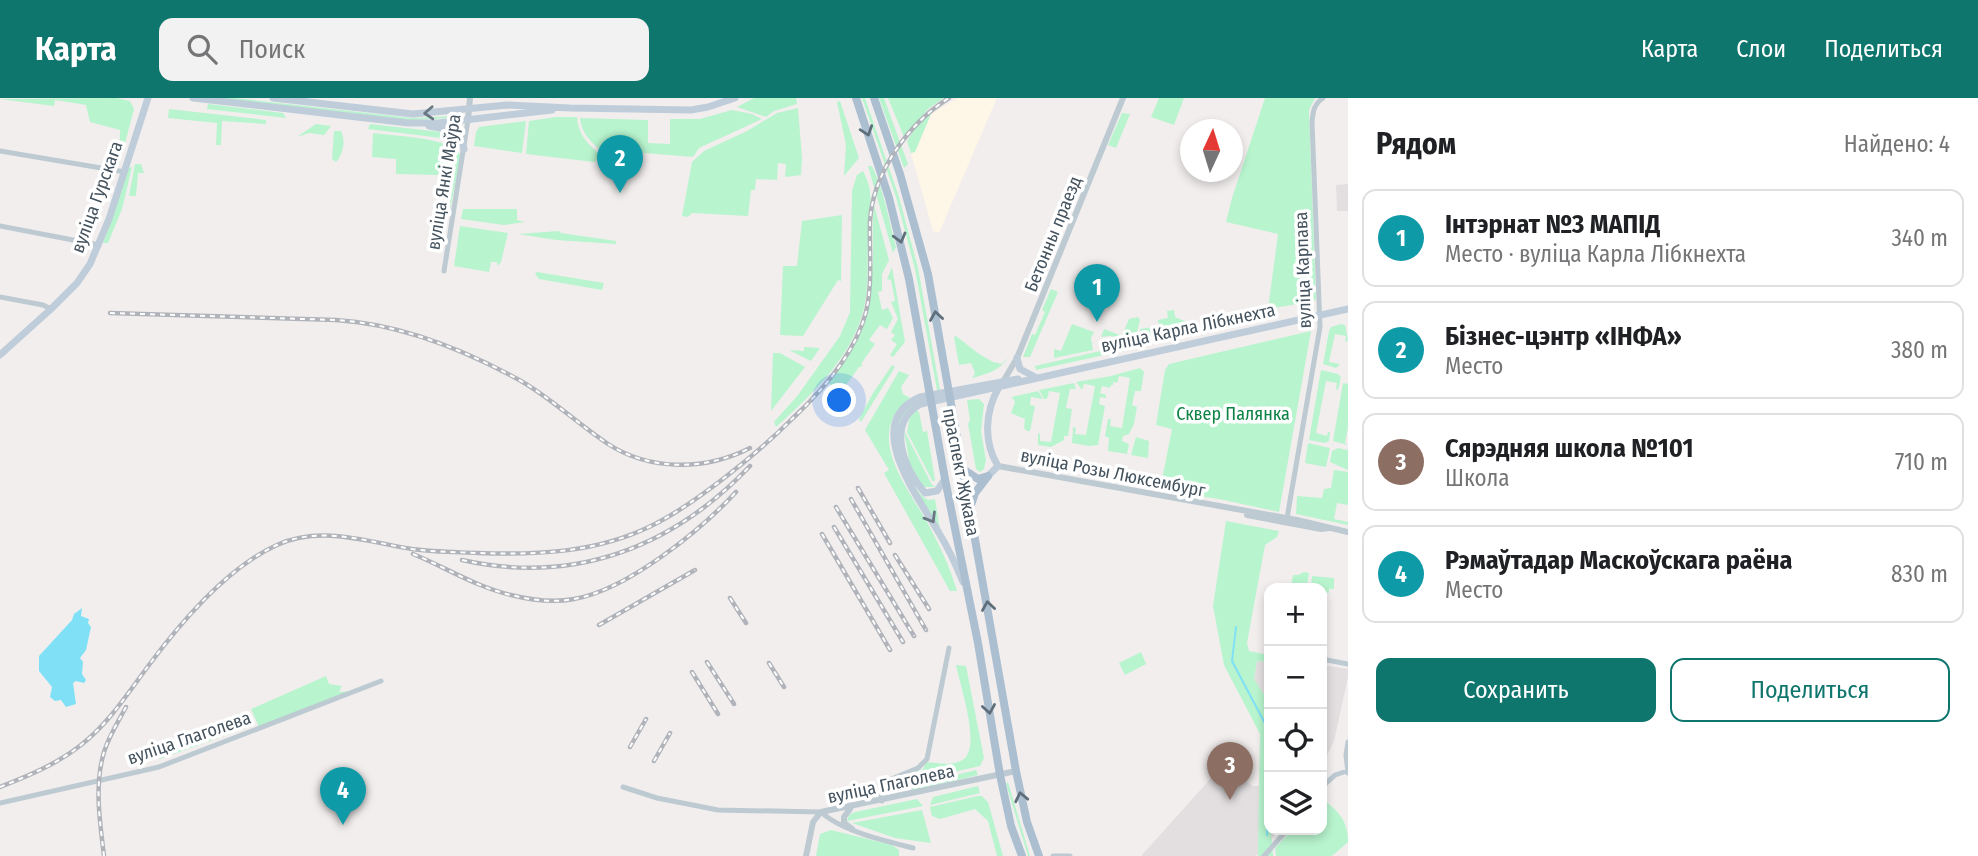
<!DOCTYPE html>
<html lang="ru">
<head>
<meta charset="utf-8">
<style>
	:root { --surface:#fff; --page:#f2f2f2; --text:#202124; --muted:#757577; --line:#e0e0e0; --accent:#0f766e }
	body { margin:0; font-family:"Fira Sans Condensed",sans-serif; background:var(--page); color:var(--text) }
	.controls { position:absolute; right:21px; bottom:21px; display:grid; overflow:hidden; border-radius:14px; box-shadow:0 4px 10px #0003 }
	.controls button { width:63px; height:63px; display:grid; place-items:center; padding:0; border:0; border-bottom:2px solid var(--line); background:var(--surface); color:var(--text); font:35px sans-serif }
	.compass { position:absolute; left:1180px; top:21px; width:63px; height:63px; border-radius:50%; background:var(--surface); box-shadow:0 4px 10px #0003; rotate:4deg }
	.you { position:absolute; left:840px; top:303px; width:24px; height:24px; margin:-18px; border:5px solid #fff; border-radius:50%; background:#1a73e8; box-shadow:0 0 0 10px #1a73e833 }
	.badge { display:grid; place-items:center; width:46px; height:46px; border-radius:50%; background:var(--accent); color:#fff; font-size:23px; font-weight:700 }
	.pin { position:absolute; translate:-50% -58px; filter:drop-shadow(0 2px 4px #0008) }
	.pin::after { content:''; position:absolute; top:37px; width:24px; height:21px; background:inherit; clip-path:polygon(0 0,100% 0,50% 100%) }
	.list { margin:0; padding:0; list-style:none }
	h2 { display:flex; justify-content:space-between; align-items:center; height:91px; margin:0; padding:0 28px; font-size:30px }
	h2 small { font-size:23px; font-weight:400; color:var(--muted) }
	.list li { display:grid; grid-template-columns:46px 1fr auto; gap:21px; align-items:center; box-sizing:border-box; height:98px; margin:0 14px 14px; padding:0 14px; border:2px solid var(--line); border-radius:14px }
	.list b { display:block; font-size:26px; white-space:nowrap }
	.list p { margin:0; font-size:23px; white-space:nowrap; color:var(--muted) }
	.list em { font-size:23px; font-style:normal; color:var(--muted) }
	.actions { display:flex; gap:14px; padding:21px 28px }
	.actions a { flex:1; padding:16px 0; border:2px solid var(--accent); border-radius:14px; text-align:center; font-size:24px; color:var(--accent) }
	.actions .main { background:var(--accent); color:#fff }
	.icon { flex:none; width:38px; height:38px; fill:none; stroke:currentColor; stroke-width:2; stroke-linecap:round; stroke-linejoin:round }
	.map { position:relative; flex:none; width:1348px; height:758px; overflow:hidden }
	header { display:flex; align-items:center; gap:42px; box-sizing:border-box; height:98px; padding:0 35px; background:var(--accent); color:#fff }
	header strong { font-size:33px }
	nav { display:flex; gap:38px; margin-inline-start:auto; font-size:24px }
	.search { width:490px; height:63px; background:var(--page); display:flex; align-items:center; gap:18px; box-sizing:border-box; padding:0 24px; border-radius:14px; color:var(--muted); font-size:26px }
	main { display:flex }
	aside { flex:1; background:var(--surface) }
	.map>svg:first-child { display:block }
</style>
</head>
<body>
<header>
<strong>Карта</strong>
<div class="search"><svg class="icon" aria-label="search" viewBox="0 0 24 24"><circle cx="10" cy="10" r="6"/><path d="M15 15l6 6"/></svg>Поиск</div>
<nav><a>Карта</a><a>Слои</a><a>Поделиться</a></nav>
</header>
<main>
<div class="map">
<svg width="1348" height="758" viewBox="0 0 1348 758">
	<rect width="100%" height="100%" fill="#f2eeee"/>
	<path fill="#fef6e6" d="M958,0H997L939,135L933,133L911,55L915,53L931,16Z"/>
	<path fill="#e3dfe0" d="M1348,86V113H1337L1336,87Z
		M1257,563L1269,564V611L1267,601L1254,581Z
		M1322,567L1348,571V579L1334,643L1322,668Z
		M1269,634V732H1279L1256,758H1141L1213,678L1221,684L1230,673L1253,688H1259L1260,637Z"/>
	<path fill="#b8f4ce" d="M116,0L130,3L134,11L119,68L120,32L90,24L86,7L55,2L54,8L0,1Z
		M216,0H235L412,20L453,18V20L411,22Z
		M754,0H796L797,6L774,13L766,19L737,9Z
		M862,0H865L899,99L918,170L940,292H937L915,171L896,99Z
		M879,0H884L908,66L904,70Z
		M888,0H944L929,10L904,39Z
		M1159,0H1184L1174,27L1151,19Z
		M1265,0H1315L1309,12L1316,200L1314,203L1268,211L1278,136L1226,124L1232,100Z
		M840,3L859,60L844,78L846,47L837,4Z
		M208,6L283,15L286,20L207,11Z
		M798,10L802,60L801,77L785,79L786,66L778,65L777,82L756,81L755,92H751L748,118L692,115L688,119L682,118L692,64L704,53L747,33L777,15Z
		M169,11L266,22V26L222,23L221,47H216L217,25L168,20Z
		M732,12L752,16L762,21L699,50L693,59L632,54L620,56L604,52L603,55C591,43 582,37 580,20L648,22V45L670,46V21H700Z
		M1122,15L1130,16L1116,50L1108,47Z
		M931,16L915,54L911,55L907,43L919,24Z
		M556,19H577C579,38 587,45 601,57L600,60L594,64L526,56L529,23Z
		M526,23L522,55L474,48L476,34L479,29Z
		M316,26L331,28L324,37L309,35L297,39Z
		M370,26L450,35L453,37L449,41L368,31Z
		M334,33H341C346,42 343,57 336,64L332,61Z
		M373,35C392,38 454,39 461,58L449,116L443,115L445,98L438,77L396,76V61L372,59Z
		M135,66H141L144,75H138L136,98H129Z
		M868,68H872C884,92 889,123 896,149L893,155Z
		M132,69L122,111L108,145H103L128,70Z
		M863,73C876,97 869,115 868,140C867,161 869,184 865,205C856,255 813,296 776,329L774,324L798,297L840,238L850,214L852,93L857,77Z
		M874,107L889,162L882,176V193L878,194L882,212L888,210L893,220L887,231L880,227L869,242L875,246L861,266L863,268L859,269L841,294L836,297L830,286L827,285C863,241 871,212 873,156C873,139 872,123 874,107Z
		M463,111H517V122L525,124L504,127L461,121Z
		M842,117L841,183L838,182L803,238L780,237L783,168H797L802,123Z
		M460,128L508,135L501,164L498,168L497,164H491L489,174L454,168Z
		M559,133L561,135L616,143V146L556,142L518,136Z
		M892,169L905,244L893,259L890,257L897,246L891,242L895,237L891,234L898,221L891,204L895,203L891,182L887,181Z
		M537,174L604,185L602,192L539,181L535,176Z
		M1051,191L1058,194L1030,259H1023L1032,236L1035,237L1045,214L1042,212Z
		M1174,212L1175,219L1196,228L1141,240L1140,231L1159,228L1158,222L1168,220L1167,213Z
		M1138,219L1140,222L1135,242L1109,238L1101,239L1104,231L1122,238L1129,221Z
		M1072,226L1094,234L1091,240L1093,252L1054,260V251L1061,253Z
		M1341,226L1345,227L1348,242L1345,244L1346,238L1335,236L1329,264L1340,266L1336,270L1323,266L1329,233L1331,229Z
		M1311,233L1279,414L1219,401L1160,392L1172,331L1156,327L1165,272L1169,266Z
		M956,238L979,256L993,264L1002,266L1009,259C1000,272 988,276 972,280L975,275L971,265L959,267L954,239Z
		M1135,245L1136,250L1036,272L1035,268Z
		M804,249L820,250L811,263L789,252L804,253Z
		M773,255H780L805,269L771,313Z
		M892,267L895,269L861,324L859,321L873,295Z
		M1140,270L1144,274L1141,293H1135L1132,307L1137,309L1134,326L1129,336L1123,338L1122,343L1129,346L1127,356L1108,353L1109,340L1105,338L1108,321H1111L1110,328L1122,330L1130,280L1119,278L1117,285L1113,284V287H1111L1110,290L1102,288L1100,295L1106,297V300L1100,299L1099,306L1105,308L1098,347L1089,348L1072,345L1073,329L1076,330L1075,336L1086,337L1095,288L1084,286L1082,292L1076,284L1111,278Z
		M1321,272L1338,276L1341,279L1338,292L1336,291L1337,285L1326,283L1316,335L1327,338L1328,334H1330L1329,343L1325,345L1309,342Z
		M899,273L909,277L901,289L903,296L910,300C863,336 906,387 927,424C939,446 950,469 957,493H950L884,375L889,372L865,332Z
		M1074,285L1076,291H1070L1066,310L1072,311L1068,338H1064V342L1051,349L1038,347V335L1040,336V343L1051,344L1060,295L1049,293L1047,301H1044L1039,292Z
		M1343,285L1348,286V329L1345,345L1348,347L1333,343Z
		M1038,293L1043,301L1031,299L1030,307L1035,308L1030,333H1027L1024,330L1025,321L1011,315L1015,304L1012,299Z
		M979,301L984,306L981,334L986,362L984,371L980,374L976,371L968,326L970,322L967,302Z
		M920,304L901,325C904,348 906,389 928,402L935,401L940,431C925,405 877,340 906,312C909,308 916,306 920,304Z
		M916,312L919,314L923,334L927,333L935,382L933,384L907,334L910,319Z
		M904,332L932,387L936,389H924L910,368Z
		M1136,339L1149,343L1148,360L1131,357Z
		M1308,345L1330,350L1326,369L1305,365Z
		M1338,350L1348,352V372L1330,364L1332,353Z
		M1334,372L1348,374V407L1337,405L1334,421L1348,424V427L1296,416L1297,398L1322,400L1324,391L1331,390Z
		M1226,423L1279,433L1277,439L1265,447L1247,545L1249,553L1264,556L1269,554V564L1257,563L1254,581L1267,601L1269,611V732H1271L1273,758H1258L1260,636L1224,567L1213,508Z
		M1304,474L1309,475L1307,488L1301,487V490L1291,488L1293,477H1298Z
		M1312,478L1334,480V491H1329V495L1322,494V490L1311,488Z
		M1141,554L1146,566L1125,577L1119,565Z
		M956,567L966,568L984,660L980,668L884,690L883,686L923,671L926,664C938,665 955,669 965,660C980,645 960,587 956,567Z
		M326,578L329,586L342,588L339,594L353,593L259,629L251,611Z
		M246,619L249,628L240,632L160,661L158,659Z
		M976,672L978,677L912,693L911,688Z
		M1008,684L1030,758H1028L1006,686Z
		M978,688L980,695L930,707L933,699Z
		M978,698H982L988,704L1003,758H997L988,723L975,711L940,721L932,718L930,709Z
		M1322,700C1338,714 1348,721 1348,744L1332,758H1276L1275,750L1292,732H1322Z
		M917,701L923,708L847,723L849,717L855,714Z
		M922,712L931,745L895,740L852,725Z
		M831,732L892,747L899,752V758H816L820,736Z"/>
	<path fill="#80e1f6" d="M82,510L81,518L89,521L88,525L91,529L86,552L80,560L83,564L82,576L86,582L84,585L76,583L73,585L76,606L66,609L61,602L55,603L50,599L52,589L39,573V558L72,522L74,516Z"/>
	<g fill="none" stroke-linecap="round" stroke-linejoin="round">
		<path stroke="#80e1f6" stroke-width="2" d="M1236,529L1232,563L1269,633L1267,737"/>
		<path stroke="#bdcad2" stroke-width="5" d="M0,53L125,74
			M0,128L99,147
			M444,173L468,22
			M0,199L43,207L51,211
			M1287,420L1320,229L1312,24C1313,13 1314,6 1323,0
			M1322,561L1348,566
			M1348,644L1346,657L1348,675
			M623,689L657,700L718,712L821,714C841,733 886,743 913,750
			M1322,689L1335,677L1347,673
			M882,703L877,687L918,670L927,661L949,550
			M0,705L159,669L381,583
			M1053,758H1070
			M1264,758L1287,732"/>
		<path stroke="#bdcad2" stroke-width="6" d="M468,22L470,0
			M1004,282L1017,260L1123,0
			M998,368L1297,422L1348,434
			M1247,417L1321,431L1329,430
			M850,711L844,719V725L852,731
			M806,758L813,724L821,714L1016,673"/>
		<path stroke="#bfcdda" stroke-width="7" d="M193,0L408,25H439L552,12
			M273,0L413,16L507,7L570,10L691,12L708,9L735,0
			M429,28C447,31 460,32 464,51
			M0,257L51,211L77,185L90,166L109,121L148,0
			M1017,260L1020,271L1035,279
			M988,378L998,368C983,344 985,313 999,289
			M945,381L937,393L925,395C904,371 885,325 921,306L1348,211
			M963,484C956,467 949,451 939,435C919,400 860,325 920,299L1018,281"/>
		<path stroke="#abbfd1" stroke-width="8" d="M856,0L889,100L909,181L945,381L978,545L1000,677L1011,728L1022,758
			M874,0L900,76L928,176L1016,673L1027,724L1039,758
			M963,371L978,381L988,378
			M970,410L975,395L988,378"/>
		<g stroke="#b0b4ba" stroke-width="4.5">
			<path id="rail" d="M110,215L336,222C400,226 465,252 521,283C552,301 578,326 608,346C650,373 705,373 750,350
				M858,390L890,445
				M851,401L926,532
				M836,409L914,538
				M834,429L903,544
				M822,436L890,552
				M413,456C445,469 476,489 511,497C531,502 553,505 574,501C627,492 700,433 736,394
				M895,457L929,511
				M462,462C574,487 672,450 750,368
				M730,500L746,525
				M599,527L695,472
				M707,564L734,606
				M769,565L784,589
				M692,574L718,616
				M630,649L646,621
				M654,663L670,635
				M0,689C28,678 57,666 81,647C109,625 128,595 149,567C181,524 228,469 277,447C321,427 368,444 412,451C434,454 456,454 478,455C537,457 596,455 651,428C694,407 757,356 792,321C822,293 855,256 866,214C873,184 869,153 870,123C873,74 909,25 949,0
				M104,758C100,724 94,688 104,654C109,638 118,624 126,609"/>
		</g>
		<use href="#rail" stroke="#fff" stroke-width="2" stroke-dasharray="5" stroke-linecap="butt"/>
	</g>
	<defs><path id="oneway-chevron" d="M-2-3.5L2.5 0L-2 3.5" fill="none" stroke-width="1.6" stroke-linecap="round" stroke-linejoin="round" transform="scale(1.75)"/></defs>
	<g stroke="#697883">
		<use href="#oneway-chevron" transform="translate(429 15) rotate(177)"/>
		<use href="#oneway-chevron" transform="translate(931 420) rotate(59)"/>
	</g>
	<g stroke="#5e6e7b">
		<use href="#oneway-chevron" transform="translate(867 33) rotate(71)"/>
		<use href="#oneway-chevron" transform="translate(900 140) rotate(75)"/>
		<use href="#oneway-chevron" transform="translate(936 218) rotate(-99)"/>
		<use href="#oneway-chevron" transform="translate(988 508) rotate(-99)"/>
		<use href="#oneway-chevron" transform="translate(989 611) rotate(81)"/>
		<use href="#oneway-chevron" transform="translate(1021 699) rotate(-102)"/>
	</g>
	<g text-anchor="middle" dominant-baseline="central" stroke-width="7" stroke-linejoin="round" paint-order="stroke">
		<g font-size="18" fill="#44535e" stroke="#fff">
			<text transform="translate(444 84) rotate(-81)">вуліца Янкі Маўра</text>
			<text transform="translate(97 99) rotate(-70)">вуліца Гурскага</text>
			<text transform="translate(1053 136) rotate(-68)">Бетонны праезд</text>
			<text transform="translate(1303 172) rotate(-92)">вуліца Карпава</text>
			<text transform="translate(1188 230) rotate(-12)">вуліца Карла Лібкнехта</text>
			<text transform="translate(961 374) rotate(79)">праспект Жукава</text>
			<text transform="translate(1113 375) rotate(11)">вуліца Розы Люксембург</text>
			<text transform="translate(189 640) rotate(-19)">вуліца Глаголева</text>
			<text transform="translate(891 686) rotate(-12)">вуліца Глаголева</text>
		</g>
		<g font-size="18" fill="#0c8344" stroke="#fff">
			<text x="1233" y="316">Сквер Палянка</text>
		</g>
	</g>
</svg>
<div class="controls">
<button>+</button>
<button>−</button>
<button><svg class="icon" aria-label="locate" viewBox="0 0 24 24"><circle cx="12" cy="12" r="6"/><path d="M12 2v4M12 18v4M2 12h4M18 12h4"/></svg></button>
<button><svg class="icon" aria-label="layers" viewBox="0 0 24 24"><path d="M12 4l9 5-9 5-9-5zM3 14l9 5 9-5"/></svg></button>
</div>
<svg class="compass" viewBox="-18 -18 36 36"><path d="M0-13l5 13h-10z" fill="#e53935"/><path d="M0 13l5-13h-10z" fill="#757577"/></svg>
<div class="you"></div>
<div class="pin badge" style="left:1097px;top:224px;background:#0f9aa8">1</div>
<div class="pin badge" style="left:620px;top:95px;background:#0f9aa8">2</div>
<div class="pin badge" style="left:1230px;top:702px;background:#8d6e63">3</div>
<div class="pin badge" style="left:343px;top:727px;background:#0f9aa8">4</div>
</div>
<aside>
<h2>Рядом<small>Найдено: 4</small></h2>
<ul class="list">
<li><span class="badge" style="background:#0f9aa8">1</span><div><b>Інтэрнат №3 МАПІД</b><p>Место · вуліца Карла Лібкнехта</p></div><em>340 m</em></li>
<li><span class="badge" style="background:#0f9aa8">2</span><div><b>Бізнес-цэнтр «ІНФА»</b><p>Место</p></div><em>380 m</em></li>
<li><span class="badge" style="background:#8d6e63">3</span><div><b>Сярэдняя школа №101</b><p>Школа</p></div><em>710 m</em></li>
<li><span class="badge" style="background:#0f9aa8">4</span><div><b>Рэмаўтадар Маскоўскага раёна</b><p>Место</p></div><em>830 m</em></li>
</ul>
<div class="actions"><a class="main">Сохранить</a><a>Поделиться</a></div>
</aside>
</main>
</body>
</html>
